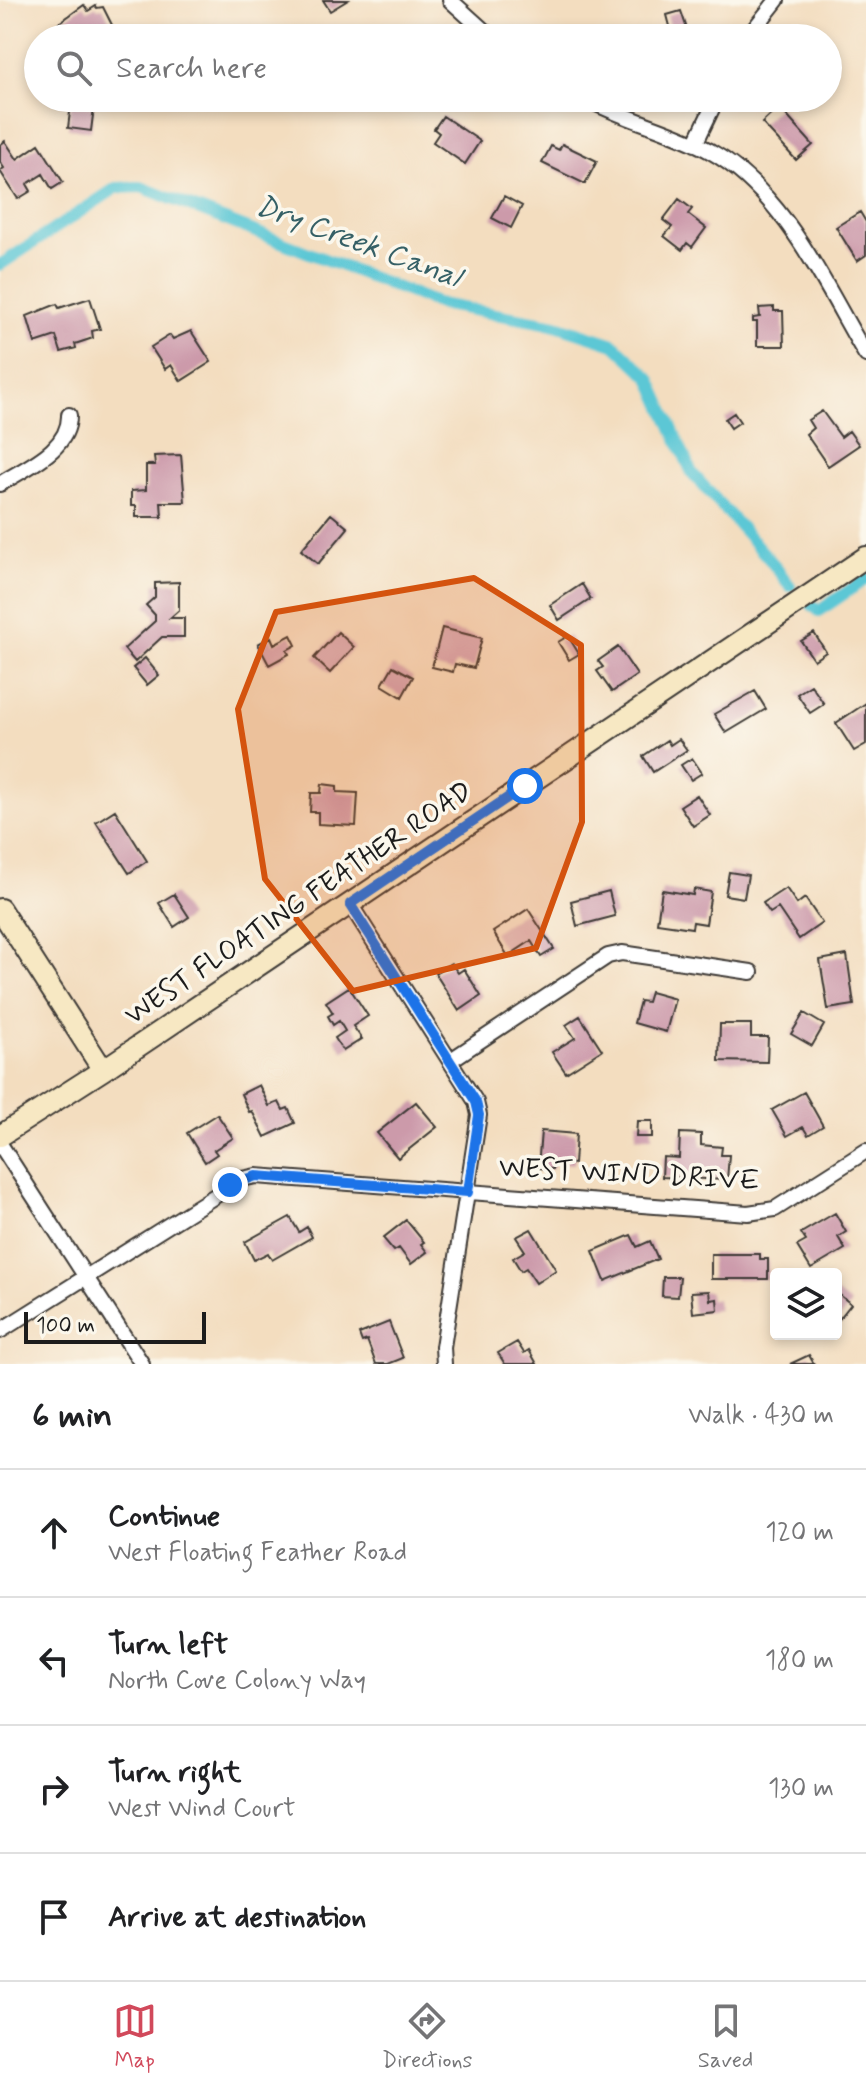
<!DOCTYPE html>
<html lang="en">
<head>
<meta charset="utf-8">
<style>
	:root { --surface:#fff; --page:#f2f2f2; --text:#202124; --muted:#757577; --line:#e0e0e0; --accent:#d1495b }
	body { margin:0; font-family:Mynerve,sans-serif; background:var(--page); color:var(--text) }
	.controls { position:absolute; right:24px; bottom:24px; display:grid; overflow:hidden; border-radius:8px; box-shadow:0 4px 12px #0003 }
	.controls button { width:72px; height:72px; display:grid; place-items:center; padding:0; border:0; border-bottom:2px solid var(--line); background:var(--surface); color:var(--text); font:40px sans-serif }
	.scale { position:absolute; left:24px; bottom:20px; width:182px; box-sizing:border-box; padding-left:8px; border:4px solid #1c1c1c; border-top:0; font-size:22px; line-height:28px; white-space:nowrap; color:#1c1c1c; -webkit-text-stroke:6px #fbf7ec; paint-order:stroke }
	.stop { position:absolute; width:24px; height:24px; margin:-18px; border:6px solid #1a73e8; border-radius:50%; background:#fff }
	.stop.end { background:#1a73e8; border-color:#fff; box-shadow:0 2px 8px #0008 }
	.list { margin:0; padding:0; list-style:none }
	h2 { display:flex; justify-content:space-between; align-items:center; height:104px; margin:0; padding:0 32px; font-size:34px }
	h2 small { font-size:26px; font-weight:400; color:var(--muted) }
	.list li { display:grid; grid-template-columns:52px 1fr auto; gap:24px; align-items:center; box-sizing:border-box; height:128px; padding:0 32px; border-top:2px solid var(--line) }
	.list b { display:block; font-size:30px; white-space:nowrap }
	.list p { margin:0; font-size:26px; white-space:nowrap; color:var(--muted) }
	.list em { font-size:26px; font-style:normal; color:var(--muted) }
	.icon { flex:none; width:44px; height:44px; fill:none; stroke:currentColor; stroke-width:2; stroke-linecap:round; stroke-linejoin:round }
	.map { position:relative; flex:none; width:866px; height:1364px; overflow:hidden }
	.search { position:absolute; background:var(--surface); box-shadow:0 4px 12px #0003; left:24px; right:24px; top:24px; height:88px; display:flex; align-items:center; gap:20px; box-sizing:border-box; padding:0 28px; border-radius:44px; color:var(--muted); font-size:30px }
	.sheet { height:616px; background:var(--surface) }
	nav { display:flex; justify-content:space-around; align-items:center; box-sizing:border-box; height:112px; border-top:2px solid var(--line); background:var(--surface); font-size:22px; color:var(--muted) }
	nav a { display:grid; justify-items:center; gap:4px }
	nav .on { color:var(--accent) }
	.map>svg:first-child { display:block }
</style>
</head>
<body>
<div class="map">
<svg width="866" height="1364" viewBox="0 0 866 1364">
	<rect width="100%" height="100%" fill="#fbf7ec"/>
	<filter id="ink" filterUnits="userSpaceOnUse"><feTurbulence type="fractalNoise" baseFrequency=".0125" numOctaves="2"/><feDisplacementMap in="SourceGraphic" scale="16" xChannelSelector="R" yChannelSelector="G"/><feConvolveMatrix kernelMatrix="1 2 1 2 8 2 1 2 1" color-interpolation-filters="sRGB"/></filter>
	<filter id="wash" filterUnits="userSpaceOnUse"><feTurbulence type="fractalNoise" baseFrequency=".006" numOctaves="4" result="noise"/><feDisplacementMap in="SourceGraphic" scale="32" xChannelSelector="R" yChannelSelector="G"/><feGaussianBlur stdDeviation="1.8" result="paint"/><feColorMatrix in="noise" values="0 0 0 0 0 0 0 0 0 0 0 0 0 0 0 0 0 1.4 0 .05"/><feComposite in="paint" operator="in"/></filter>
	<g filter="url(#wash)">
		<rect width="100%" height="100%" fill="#f3ddbf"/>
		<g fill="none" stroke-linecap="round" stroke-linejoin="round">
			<path stroke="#5bc7d5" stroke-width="12" d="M0,265L116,188L141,187L439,304L556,325L614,344L650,378L692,473L770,560L790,586
				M812,605L819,611L866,579"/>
		</g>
		<g id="blocks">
			<path fill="#cc9aaa" d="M323,0H348L330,11Z
				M84,5L88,11L96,6L97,8L103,7L112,25L109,27L112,32L103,38H77L74,33L67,37L59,23Z
				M681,11L687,29L680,32L682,38H646L671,30L667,15Z
				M376,28L383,38H361Z
				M71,104L94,107L91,131L68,128Z
				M779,107L813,145L796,160L762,123Z
				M443,116L480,141L465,164L433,142L439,133L434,129Z
				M5,141L17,159L39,144L63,182L52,189L43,174L27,184L31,191L18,199L0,171L4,168L0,162V145Z
				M562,144L597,161L585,184L542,163L551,146L559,150Z
				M504,196L522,206L511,228L492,218Z
				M679,199L692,209L688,214L706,228L692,247L687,243L682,250L664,236L672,227L663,220Z
				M860,212L866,222V255L857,261L836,227Z
				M90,298L100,329L92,331L93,338L75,344L76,348L61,352L56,336L35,343L27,316L57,304L59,308Z
				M774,307V311H783L784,346H757V322H753V318L760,317L759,308Z
				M191,331L211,362L181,381L171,365L165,369L151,347L170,335L173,339Z
				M822,411L841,437L849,431L859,445L828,466L806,434L813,428L808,420Z
				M734,413L740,422L731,428L725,419Z
				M181,455L185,502H161L162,517H136V506H131V491L146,490V465H155L154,456Z
				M331,514L348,528L318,564L301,550Z
				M179,582V610L170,618H184V637H162L135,662L124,649L155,621V615L146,605L155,597V583Z
				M582,584L591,599L559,620L550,605Z
				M442,628L482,638L474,668L455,664L453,672L432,667Z
				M338,632L354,647L330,673L314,658Z
				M814,633L826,652L814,660L801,641Z
				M291,635L296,645L287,650L289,654L269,665L258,644L271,637L274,644Z
				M568,636L579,654L569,660L558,642Z
				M618,647L637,675L612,692L597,671L603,667L598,661Z
				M145,658L159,675L147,685L133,668Z
				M393,666L413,677L402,697L382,685Z
				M811,685L824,704L810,713L797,694Z
				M755,691L766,709L726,733L714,714Z
				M866,703V744L854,751L836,723Z
				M679,739L687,750L653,772L643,756L667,740L670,745Z
				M692,758L702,773L691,780L681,765Z
				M322,784L337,786V792L358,793L356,826L318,824V812H310L311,793H321Z
				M697,795L710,815L693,826L680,806Z
				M115,810L147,861L129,873L96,822Z
				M729,872L748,875L744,898L725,895Z
				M786,888L797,904L805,898L822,923L799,939L778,908L770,913L763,903Z
				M694,889L711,892L706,924L693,922L692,928L657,923L662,890L693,895Z
				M609,891L615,916L577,926L571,901Z
				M174,894L189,917L174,927L159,903Z
				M528,909L554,949L541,957L531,941L508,956L493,932Z
				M847,955L854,1005L828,1009L820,960Z
				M451,963L458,973L464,969L481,996L459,1011L435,973Z
				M349,987L368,1016L353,1026L362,1039L343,1051L335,1038L345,1031L339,1021L333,1025L328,1016L333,1013L326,1002Z
				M650,992L675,999L666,1032L634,1023L640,1001L647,1002Z
				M804,1013L824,1025L812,1046L791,1034Z
				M580,1016L602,1050L566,1073L552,1052L575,1038L566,1025Z
				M720,1024H751V1037H768L767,1062L719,1061Z
				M259,1085L269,1106L279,1102L283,1110L288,1108L295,1123L265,1137L252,1111L249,1112L241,1094Z
				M804,1092L823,1126L808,1135L803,1127L787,1136L772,1110Z
				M416,1102L437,1127L398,1158L377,1133Z
				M217,1114L233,1138L214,1150L217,1154L205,1162L187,1133Z
				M637,1121H652V1137H636Z
				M541,1131L576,1134L574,1164L554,1162L553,1169L538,1168Z
				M680,1133L701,1134V1145L722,1147L721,1155H729L727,1180L662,1177L663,1157L679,1158Z
				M835,1213L846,1232L838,1237L845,1249L811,1269L797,1246L806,1241L801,1233Z
				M290,1217L299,1232L307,1227L312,1237L272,1260L268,1253L254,1260L245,1242Z
				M406,1220L424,1242L421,1244L427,1252L411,1264L399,1248L394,1251L383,1238Z
				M531,1229L556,1270L536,1283L526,1268L521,1271L513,1258L525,1251L516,1237Z
				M631,1235L637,1247L650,1241L658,1259L605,1281L593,1251Z
				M711,1254H760V1259H768V1279H711Z
				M663,1277H680L678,1297L662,1296Z
				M709,1291L710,1300L717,1299L718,1310L693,1313L691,1292Z
				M836,1292L851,1304L836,1323Z
				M389,1322L403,1358L388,1364H376L367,1340L362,1342L359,1334Z
				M517,1342L524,1353L529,1350L537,1364H505L498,1353Z
				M809,1355L814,1364H790Z"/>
		</g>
	</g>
	<g filter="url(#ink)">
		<use href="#blocks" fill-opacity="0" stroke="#3c3934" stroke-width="2"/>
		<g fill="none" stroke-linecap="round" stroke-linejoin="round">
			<g stroke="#3c3934" stroke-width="18">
				<path id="street" d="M450,0L492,38
					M747,38L777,0
					M585,98C625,120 670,129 710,151C784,192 824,284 866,355
					M695,144L717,98
					M0,484C26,467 70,450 69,415
					M350,904L476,1102L479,1115L443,1347L444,1364
					M451,1060L608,956L622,953L751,972
					M0,1144L142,1364
					M0,1331L242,1179L256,1176L748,1213L775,1209L866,1151"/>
			</g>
			<g stroke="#3c3934" stroke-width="24">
				<path id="secondary" d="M0,909L103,1070
					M0,1136L103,1070L866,557"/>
			</g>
			<use href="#street" stroke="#fff" stroke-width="14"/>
			<use href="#secondary" stroke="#f7e8c3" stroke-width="20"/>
		</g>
	</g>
	<g fill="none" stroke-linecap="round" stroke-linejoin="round" filter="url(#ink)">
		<path stroke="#1a73e8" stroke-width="10" d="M230,1185L256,1176L468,1192L479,1115L476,1102L350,904L525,786"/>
	</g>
	<path fill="#d4530e" fill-opacity="0.2" stroke="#d4530e" stroke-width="6" stroke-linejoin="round" d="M474,578L581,645L582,822L536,948L353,991L265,879L238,709L276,612Z"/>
	<g text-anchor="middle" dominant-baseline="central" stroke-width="7" stroke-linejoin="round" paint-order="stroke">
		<g font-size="28" fill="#1c1c1c" stroke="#fbf7ec">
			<text transform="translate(299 904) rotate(-34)">WEST FLOATING FEATHER ROAD</text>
			<text transform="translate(629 1175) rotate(3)">WEST WIND DRIVE</text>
		</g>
		<g font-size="30" font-style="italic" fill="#356066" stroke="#fbf7ec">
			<text transform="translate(358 242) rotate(20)">Dry Creek Canal</text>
		</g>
	</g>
</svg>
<div class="controls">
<button><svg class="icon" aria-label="layers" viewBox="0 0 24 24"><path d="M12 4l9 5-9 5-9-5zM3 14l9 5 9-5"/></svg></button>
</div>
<div class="scale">100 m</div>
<div class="stop" style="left:525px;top:786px"></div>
<div class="stop end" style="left:230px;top:1185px"></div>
<div class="search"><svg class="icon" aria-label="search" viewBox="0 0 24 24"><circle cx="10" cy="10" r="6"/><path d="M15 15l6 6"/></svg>Search here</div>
</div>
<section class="sheet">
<h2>6 min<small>Walk · 430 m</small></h2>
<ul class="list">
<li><svg class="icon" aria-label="ahead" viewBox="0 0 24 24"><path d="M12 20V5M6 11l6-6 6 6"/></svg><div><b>Continue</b><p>West Floating Feather Road</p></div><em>120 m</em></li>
<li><svg class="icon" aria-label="left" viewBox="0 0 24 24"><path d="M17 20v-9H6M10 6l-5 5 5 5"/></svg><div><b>Turn left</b><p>North Cove Colony Way</p></div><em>180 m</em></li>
<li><svg class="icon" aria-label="right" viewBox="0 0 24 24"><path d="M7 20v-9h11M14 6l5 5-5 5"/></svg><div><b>Turn right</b><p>West Wind Court</p></div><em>130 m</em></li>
<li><svg class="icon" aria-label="arrive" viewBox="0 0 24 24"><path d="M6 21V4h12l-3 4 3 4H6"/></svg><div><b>Arrive at destination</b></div></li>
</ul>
</section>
<nav>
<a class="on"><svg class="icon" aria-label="map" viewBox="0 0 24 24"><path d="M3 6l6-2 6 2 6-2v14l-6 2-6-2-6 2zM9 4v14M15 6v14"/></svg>Map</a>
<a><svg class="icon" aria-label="directions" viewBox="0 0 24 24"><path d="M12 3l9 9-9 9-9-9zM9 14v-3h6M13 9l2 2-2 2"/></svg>Directions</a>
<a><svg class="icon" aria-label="saved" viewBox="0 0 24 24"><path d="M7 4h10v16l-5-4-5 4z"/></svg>Saved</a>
</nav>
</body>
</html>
